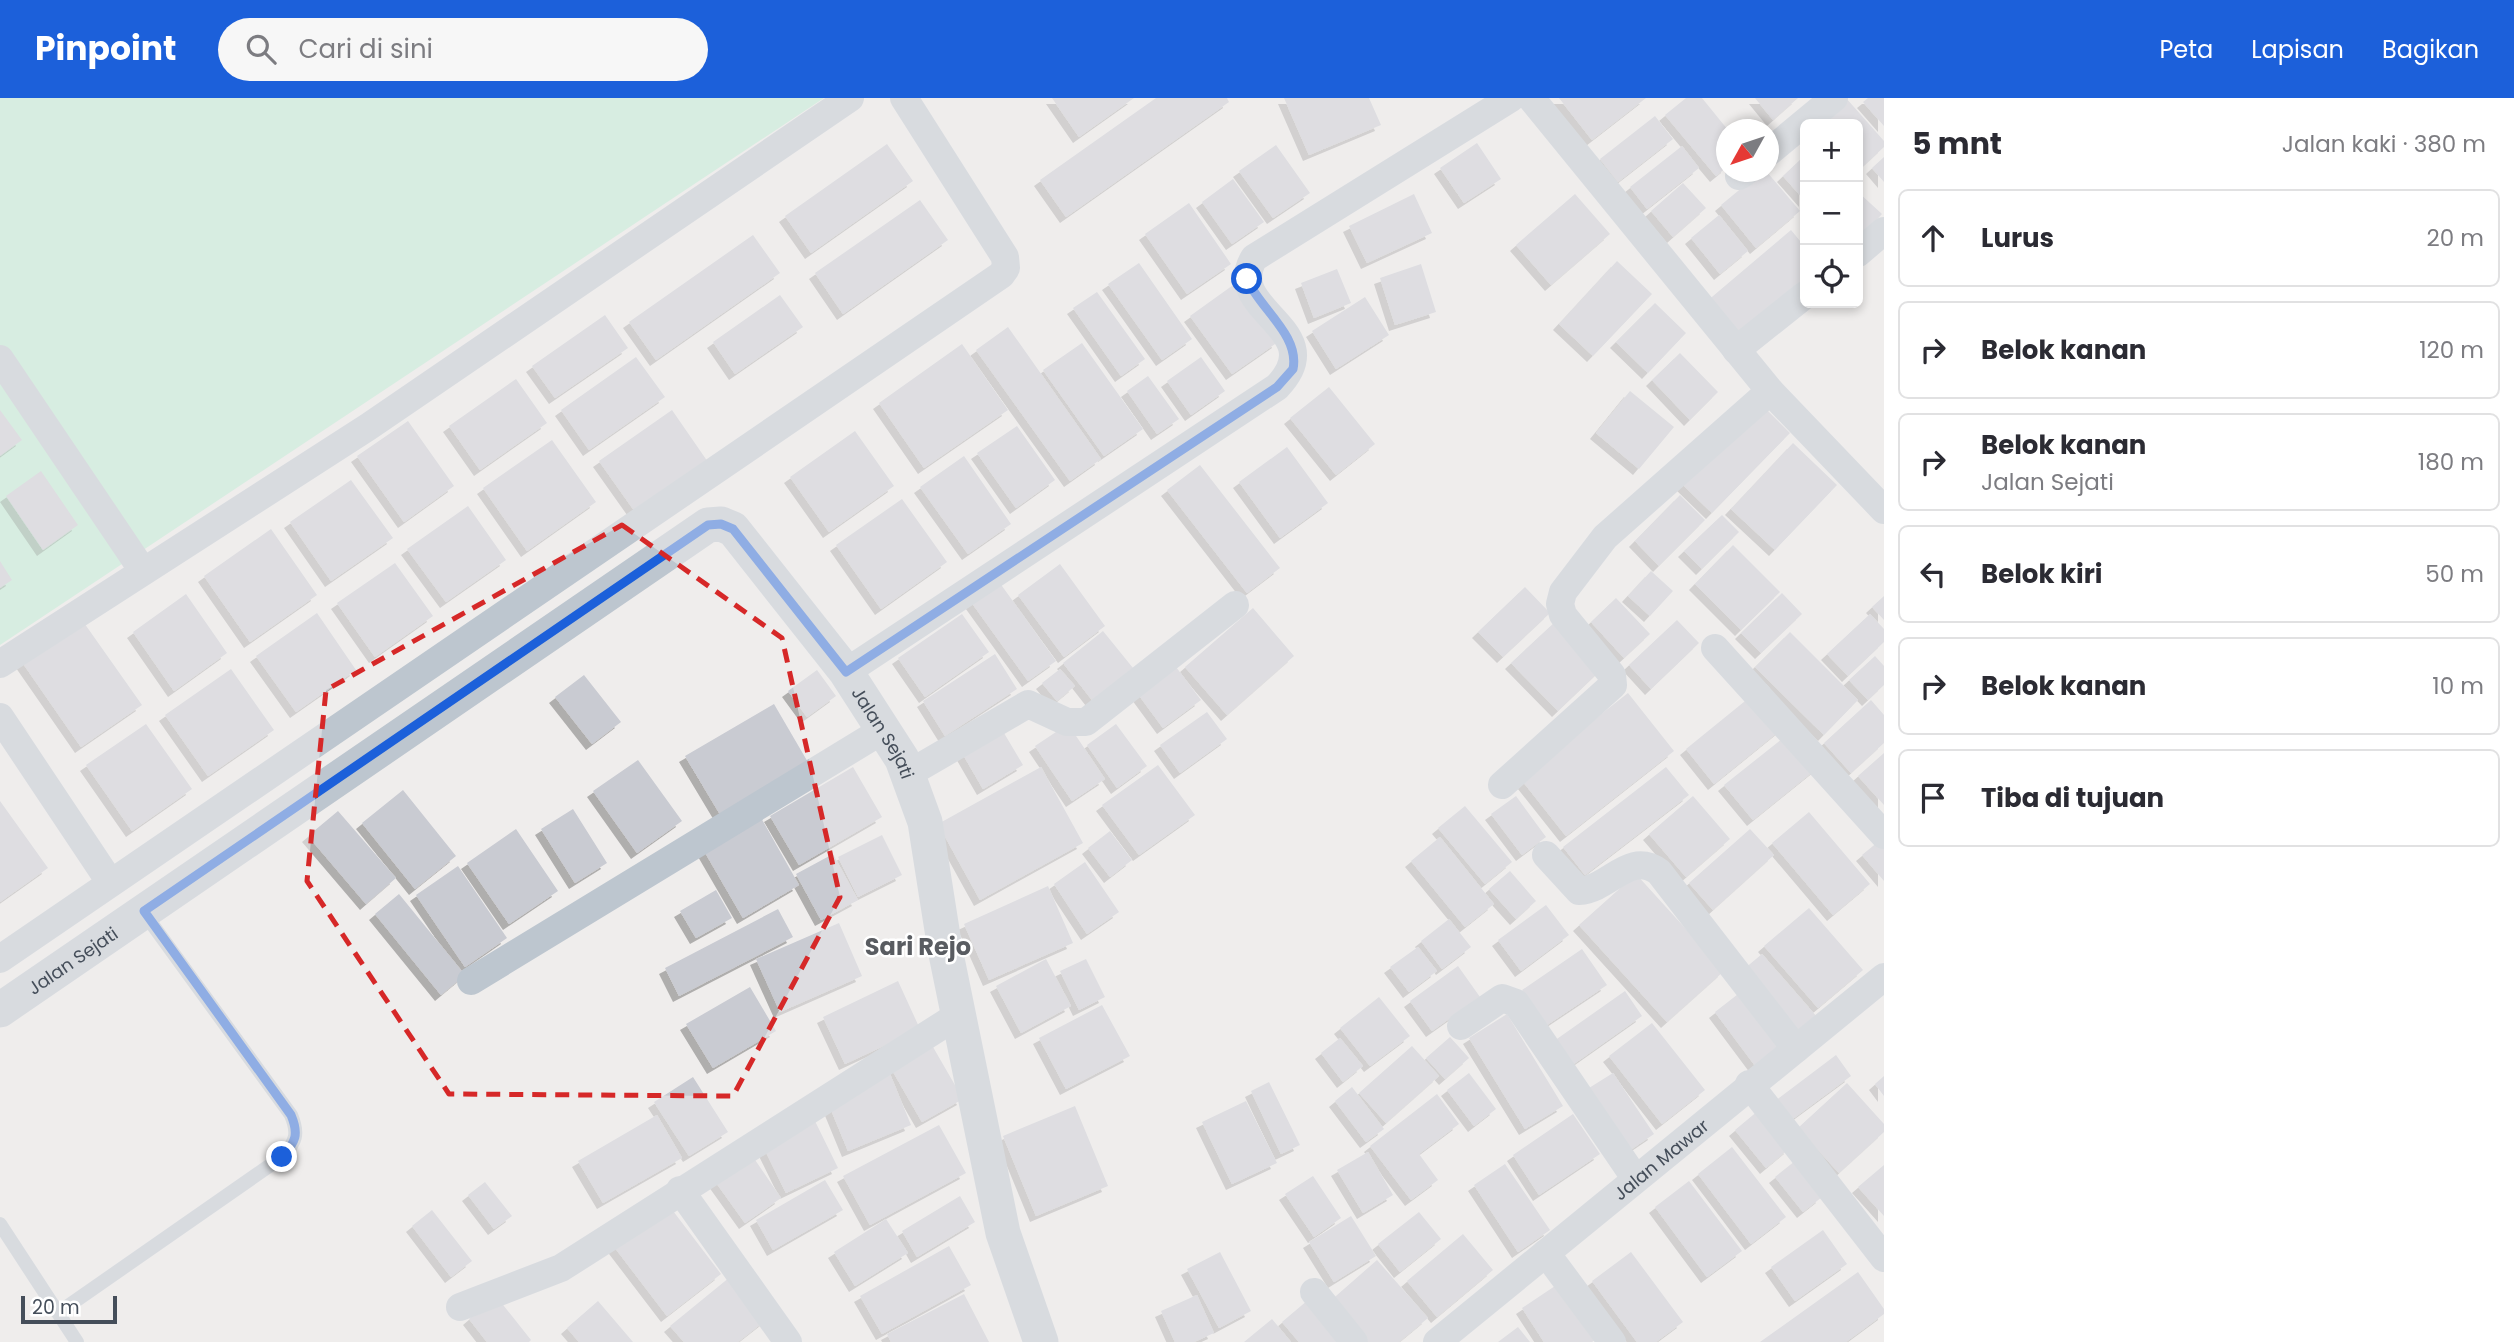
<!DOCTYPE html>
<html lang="id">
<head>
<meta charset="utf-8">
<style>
	:root { --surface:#fff; --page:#f7f7f7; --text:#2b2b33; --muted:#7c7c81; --line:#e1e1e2; --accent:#1c60da }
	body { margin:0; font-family:Poppins,sans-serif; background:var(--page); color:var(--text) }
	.controls { position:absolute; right:21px; top:21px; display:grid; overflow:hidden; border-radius:10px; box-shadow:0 4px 10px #0003 }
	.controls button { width:63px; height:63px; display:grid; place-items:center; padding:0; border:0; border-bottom:2px solid var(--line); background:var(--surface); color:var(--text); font:35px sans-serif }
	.compass { position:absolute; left:1716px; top:21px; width:63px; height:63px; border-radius:50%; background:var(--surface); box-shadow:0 4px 10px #0003; rotate:230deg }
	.scale { position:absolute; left:21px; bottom:18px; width:96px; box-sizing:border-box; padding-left:7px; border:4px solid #454e5a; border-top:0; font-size:19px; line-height:24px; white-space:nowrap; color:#454e5a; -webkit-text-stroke:5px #fff; paint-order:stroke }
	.stop { position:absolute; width:21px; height:21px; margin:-16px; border:5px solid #1c60da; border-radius:50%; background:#fff }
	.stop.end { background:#1c60da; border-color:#fff; box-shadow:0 2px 7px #0008 }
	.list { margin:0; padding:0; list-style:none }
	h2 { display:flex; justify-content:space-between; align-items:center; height:91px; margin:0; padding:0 28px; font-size:30px }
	h2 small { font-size:23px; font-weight:400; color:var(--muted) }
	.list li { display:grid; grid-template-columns:46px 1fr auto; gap:21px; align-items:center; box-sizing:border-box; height:98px; margin:0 14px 14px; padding:0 14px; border:2px solid var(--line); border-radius:10px }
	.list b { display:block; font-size:26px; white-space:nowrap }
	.list p { margin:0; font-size:23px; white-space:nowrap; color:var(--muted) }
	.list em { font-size:23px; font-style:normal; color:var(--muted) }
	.icon { flex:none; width:38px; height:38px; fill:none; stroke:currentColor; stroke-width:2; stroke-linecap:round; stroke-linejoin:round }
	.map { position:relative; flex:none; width:1884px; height:1244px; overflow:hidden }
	header { display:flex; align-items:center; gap:42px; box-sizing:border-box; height:98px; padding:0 35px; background:var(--accent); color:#fff }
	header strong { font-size:33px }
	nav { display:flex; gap:38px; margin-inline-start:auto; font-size:24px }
	.search { width:490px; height:63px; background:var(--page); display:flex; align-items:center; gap:18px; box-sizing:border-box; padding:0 24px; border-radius:38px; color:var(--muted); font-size:26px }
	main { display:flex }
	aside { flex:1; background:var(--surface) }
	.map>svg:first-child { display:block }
</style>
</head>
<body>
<header>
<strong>Pinpoint</strong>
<div class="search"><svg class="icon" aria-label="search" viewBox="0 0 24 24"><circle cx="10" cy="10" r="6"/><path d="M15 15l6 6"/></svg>Cari di sini</div>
<nav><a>Peta</a><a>Lapisan</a><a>Bagikan</a></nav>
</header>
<main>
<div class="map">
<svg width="1884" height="1244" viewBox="0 0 1884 1244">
	<defs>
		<filter id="shadow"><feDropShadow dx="-6" dy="6" stdDeviation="0" flood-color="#0004"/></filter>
	</defs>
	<rect width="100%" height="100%" fill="#efedec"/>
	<path fill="#bbedd2" d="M0,0H824L0,547Z"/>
	<path fill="#c9cbd2" filter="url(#shadow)" d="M1052,0H1134L1079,39Z
		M1156,0H1227L1229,4L1066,119L1040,82Z
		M1284,0H1369L1381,27L1309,57Z
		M1559,0H1646L1592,42Z
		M1686,0H1702L1728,32L1727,69L1716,78L1665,17Z
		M1755,0H1798L1773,22Z
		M1846,0L1884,43V49L1858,73V26H1809Z
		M1868,0H1884V28L1863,4Z
		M1655,18L1673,41L1618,84L1600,61Z
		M1477,45L1501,81L1464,105L1440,70Z
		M887,46L913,83L811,155L785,118Z
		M1276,47L1310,95L1273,120L1239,73Z
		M1682,48L1699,70L1647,111L1630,89Z
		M1884,59V84L1872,70Z
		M1802,60L1805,63V103L1783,78Z
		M1761,74H1767L1800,113L1756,150L1721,107Z
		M1233,81L1264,124L1232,146L1202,104Z
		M1683,85L1706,110L1673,139L1651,113Z
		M1858,94L1882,116L1858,142Z
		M1414,96L1432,135L1367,165L1349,128Z
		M1575,96L1610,136L1551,187L1516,147Z
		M920,102L948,142L843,216L815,175Z
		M1189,105L1231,166L1187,196L1145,136Z
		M1719,117L1748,153L1720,176L1691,140Z
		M1791,132L1805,149V187L1739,243L1706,204Z
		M753,137L780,175L656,262L629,224Z
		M1617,163L1652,196L1593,258L1559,226Z
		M1139,165L1192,241L1162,262L1108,186Z
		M1421,166L1436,214L1395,227L1380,180Z
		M1337,171L1351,205L1314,220L1301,185Z
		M1236,185L1278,244L1232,276L1190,218Z
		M1097,194L1145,261L1121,278L1073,210Z
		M780,197L803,229L735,276L713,244Z
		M1365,199L1389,237L1336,271L1312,233Z
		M1655,205L1686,235L1648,275L1616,244Z
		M605,217L628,250L555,300L532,268Z
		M1008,229L1101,361L1070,383L976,252Z
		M1082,245L1143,331L1104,358L1043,272Z
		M962,246L1008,312L924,370L879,305Z
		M1680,255L1718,294L1690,322L1652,282Z
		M636,259L665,299L589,352L561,312Z
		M1201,259L1225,293L1191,317L1167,283Z
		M1148,278L1179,321L1157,336L1127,293Z
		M516,281L547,325L480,372L449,328Z
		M1329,289L1375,346L1336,377L1290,320Z
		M1630,293L1674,329L1639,371L1596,335Z
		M1759,304L1790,335L1712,415L1681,385Z
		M0,312L22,342L0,358Z
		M672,312L710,367L638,418L599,363Z
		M408,323L454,388L404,424L357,358Z
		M1017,328L1055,382L1016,410L977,355Z
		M855,333L894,388L829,434L790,379Z
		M552,342L596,404L527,453L483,390Z
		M1793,345L1837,387L1775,452L1731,411Z
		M1287,349L1328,405L1280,440L1239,384Z
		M964,358L1011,426L968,456L920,389Z
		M1200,367L1280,470L1247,495L1167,392Z
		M41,373L78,427L43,452L6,398Z
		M351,382L393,440L331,483L290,424Z
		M1680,397L1705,422L1659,468L1635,443Z
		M902,401L947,464L881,511L836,447Z
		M468,408L506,462L446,504L407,451Z
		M1722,417L1739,434L1702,471L1684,453Z
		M271,431L317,497L250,544L204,478Z
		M1733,447L1780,494L1741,532L1695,486Z
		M0,463L12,482L0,490Z
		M395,465L433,518L375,559L337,505Z
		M1060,466L1105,528L1064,559L1018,497Z
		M1651,473L1673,493L1650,518L1628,498Z
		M997,481L1056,563L1028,583L969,501Z
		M1525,489L1550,515L1503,559L1478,534Z
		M1782,495L1802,516L1761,555L1741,535Z
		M186,496L227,555L174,593L133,534Z
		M1884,498V522L1872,509Z
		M1616,500L1650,536L1624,560L1591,524Z
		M1253,510L1294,558L1227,617L1185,569Z
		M317,515L356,572L296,614L256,558Z
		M962,516L989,554L925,599L898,560Z
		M1870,516L1884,531V544L1848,578L1827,556Z
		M82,522L142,607L81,649L22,564Z
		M1677,522L1699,545L1651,591L1629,567Z
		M1556,523L1602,571L1558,613L1511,565Z
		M1103,533L1133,570L1092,602L1063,565Z
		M1790,534L1858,602L1824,637L1755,569Z
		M995,556L1017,591L945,638L923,603Z
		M1875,558L1884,568V587L1868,602L1849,582Z
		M1176,569L1201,602L1163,630L1138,596Z
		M231,571L274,632L208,678L165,617Z
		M1060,571L1075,588L1057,603L1042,585Z
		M817,572L836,598L807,619L788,593Z
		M584,577L621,624L592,646L555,599Z
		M1766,586L1794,621L1714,686L1686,651Z
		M1628,595L1674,653L1566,738L1520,680Z
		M1871,602L1884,617V645L1851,675L1824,645Z
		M774,606L809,666L721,718L685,658Z
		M1207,614L1227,641L1180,675L1160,647Z
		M146,626L192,691L132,733L86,667Z
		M1068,626L1105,681L1072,703L1035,648Z
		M1116,626L1147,668L1117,690L1087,647Z
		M1001,630L1023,667L983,691L961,653Z
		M1792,633L1820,668L1753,722L1724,687Z
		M1884,655V707L1858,678Z
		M638,662L682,723L637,755L593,693Z
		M1158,667L1195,717L1139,757L1102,707Z
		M853,669L882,719L799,767L770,718Z
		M1041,669L1083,745L980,802L938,726Z
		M1666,669L1689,697L1585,777L1563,749Z
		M403,692L456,758L415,791L362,725Z
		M1516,698L1546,739L1522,757L1491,716Z
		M1693,698L1730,741L1686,779L1649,736Z
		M0,703L48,770L0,804Z
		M1465,708L1512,764L1485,786L1438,730Z
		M573,711L607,765L575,785L541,731Z
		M338,713L396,780L366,806L308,738Z
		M1809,714L1870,786L1833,817L1772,745Z
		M760,718L799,787L743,820L703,751Z
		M516,731L558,793L509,826L467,765Z
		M1750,731L1774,757L1713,812L1689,785Z
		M1110,733L1132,762L1110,779L1088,750Z
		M882,737L902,777L858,799L838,759Z
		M1440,739L1494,806L1465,829L1411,763Z
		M1884,739V783L1862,757Z
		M833,756L858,802L821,822L796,776Z
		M1085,764L1119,814L1087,836L1054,786Z
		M458,768L507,840L465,869L416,797Z
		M1510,773L1536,803L1516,821L1489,791Z
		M1636,776L1724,873L1667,924L1579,827Z
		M1048,788L1073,845L989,882L964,826Z
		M716,792L732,820L696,840L680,813Z
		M399,796L465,877L441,897L375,816Z
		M1546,807L1569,837L1521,873L1498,842Z
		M1809,810L1863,872L1818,910L1764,848Z
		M778,811L793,839L679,898L665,870Z
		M1449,821L1471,849L1442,871L1421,843Z
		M839,825L862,878L780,914L756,861Z
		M1418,849L1437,873L1409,894L1390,869Z
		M1582,851L1607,887L1547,927L1522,892Z
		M1762,856L1817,919L1800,935L1744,871Z
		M1046,861L1071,908L1021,935L996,888Z
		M1086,861L1105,899L1079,912L1060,873Z
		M1458,868L1480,899L1432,933L1410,903Z
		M898,883L920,931L845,966L823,919Z
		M750,889L776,933L713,970L686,926Z
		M1625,893L1642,918L1571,968L1554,943Z
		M1742,893L1784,948L1756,969L1715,914Z
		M1379,899L1410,938L1370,968L1340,930Z
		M1102,907L1130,958L1066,991L1039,940Z
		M1507,916L1563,1008L1525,1031L1469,940Z
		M1652,925L1705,992L1662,1026L1609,958Z
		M1450,939L1469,960L1445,981L1426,960Z
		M1340,940L1363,968L1343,984L1321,955Z
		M1412,948L1439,978L1386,1025L1359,995Z
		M933,949L963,1001L922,1024L892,972Z
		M1836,957L1851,978L1790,1023L1775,1003Z
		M1469,975L1496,1011L1474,1028L1447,992Z
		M1613,975L1654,1036L1623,1057L1581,995Z
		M890,976L911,1027L848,1053L827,1002Z
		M1884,978V998L1875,986Z
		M693,979L728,1034L689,1058L654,1004Z
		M1269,984L1300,1047L1281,1056L1251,993Z
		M1847,985L1884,1026V1034L1839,1075L1798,1030Z
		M1352,989L1384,1031L1366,1044L1335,1003Z
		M1437,996L1459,1026L1419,1056L1438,1082L1411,1102L1370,1048Z
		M1246,1003L1277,1065L1232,1086L1202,1024Z
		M1075,1008L1108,1088L1036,1118L1003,1038Z
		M1759,1012L1790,1050L1766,1070L1735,1032Z
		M1573,1016L1600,1056L1539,1097L1513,1057Z
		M657,1017L682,1060L603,1105L578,1063Z
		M813,1019L838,1070L786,1095L761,1044Z
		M939,1027L966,1075L870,1127L843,1078Z
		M1732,1049L1786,1119L1751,1146L1698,1076Z
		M749,1053L781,1100L745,1125L712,1079Z
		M1368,1054L1393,1097L1363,1115L1337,1072Z
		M1795,1063L1822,1099L1803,1114L1775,1079Z
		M1505,1066L1550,1132L1518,1154L1474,1087Z
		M1884,1067V1118L1858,1089Z
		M1313,1078L1341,1120L1314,1139L1285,1096Z
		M825,1082L843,1112L773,1152L756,1122Z
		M1689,1083L1742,1153L1707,1179L1655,1109Z
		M485,1084L512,1118L494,1131L468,1097Z
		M960,1098L975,1124L917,1159L902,1133Z
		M667,1105L721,1176L667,1218L612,1146Z
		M432,1112L472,1163L451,1179L412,1128Z
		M1419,1114L1441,1141L1400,1174L1378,1146Z
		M1351,1118L1376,1158L1334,1184L1309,1144Z
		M886,1121L908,1155L855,1188L834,1154Z
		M1823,1132L1847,1166L1795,1203L1771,1169Z
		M1463,1136L1493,1172L1437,1219L1407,1183Z
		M949,1148L971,1187L882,1236L860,1198Z
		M1220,1154L1251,1213L1219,1230L1187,1171Z
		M1631,1154L1683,1224L1656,1244H1637L1592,1183Z
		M1377,1162L1428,1220L1399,1244H1362L1328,1205Z
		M1858,1174L1884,1211V1216L1846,1244H1760Z
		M730,1179L766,1222L738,1244H684L670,1228Z
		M1561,1184L1598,1240L1592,1244H1544L1522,1210Z
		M964,1196L989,1244H891L887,1236Z
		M1197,1197L1214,1235L1194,1244H1175L1161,1213Z
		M496,1198L531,1242L529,1244H487L469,1221Z
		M1308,1202L1344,1244H1299L1282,1224Z
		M598,1203L633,1244H579L567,1230Z
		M1272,1221L1291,1244H1244Z
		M1518,1229L1530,1244H1498Z"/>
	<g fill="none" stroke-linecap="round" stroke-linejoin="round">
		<path stroke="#bdc6cf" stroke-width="14" d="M0,1126L77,1244
			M58,1215L282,1059C296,1044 299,1036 291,1017L144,815"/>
		<g stroke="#bdc6cf" stroke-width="28">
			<path d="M1531,0L1770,293L1884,412"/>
			<path d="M1769,54L1834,0"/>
			<path d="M1739,78L1745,74"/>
			<path d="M1858,155L1884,133"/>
			<path d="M1736,252L1805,197"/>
			<path d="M0,261L143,473"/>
			<path d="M1715,550L1884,737"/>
			<path d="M0,566L368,329L850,0"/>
			<path d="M846,574L1277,289C1333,231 1222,213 1254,160L1511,0"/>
			<path d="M0,619L110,784"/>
			<path d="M908,676L1028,606L1067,624H1086L1235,507"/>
			<path d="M1502,687L1613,587L1612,577L1563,517L1560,506L1563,494L1605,439L1770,293"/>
			<path d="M1546,757L1579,793C1610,791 1629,752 1659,774L1796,951"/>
			<path d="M0,861L1001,177L1006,170L1005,159L904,0"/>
			<path d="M471,883L883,632"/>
			<path d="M1461,928L1502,900L1516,905L1635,1080"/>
			<path d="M1749,986L1884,1160"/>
			<path d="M680,1092L788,1244"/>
			<path d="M1546,1155L1612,1244"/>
			<path d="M1314,1194L1354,1244"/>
			<path d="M460,1209L561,1170L960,916"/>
			<path id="s1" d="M1437,1244L1884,879"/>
		</g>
		<path stroke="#bdc6cf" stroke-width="35" id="s2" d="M0,912L708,427L721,426L733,431L846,574L902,661L925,724L945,851L1003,1135L1041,1244"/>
	</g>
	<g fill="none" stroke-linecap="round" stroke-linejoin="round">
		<path stroke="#1c60da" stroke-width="9" d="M282,1059C296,1044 299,1036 291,1017L144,813L708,427L721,426L733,431L846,574L1277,289L1293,271C1300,237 1259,210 1247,181"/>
	</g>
	<path d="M0 0H1884V1244H0ZM622,427L782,540L840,799L733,998L449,996L307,783L326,592Z" fill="#efedec" fill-opacity=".55" fill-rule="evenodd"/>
	<path fill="none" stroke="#d62828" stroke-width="5" stroke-dasharray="14 9" stroke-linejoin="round" d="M622,427L782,540L840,799L733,998L449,996L307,783L326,592Z"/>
	<g text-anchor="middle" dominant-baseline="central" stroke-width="5" stroke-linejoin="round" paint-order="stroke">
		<g font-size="18" fill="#454e5a" stroke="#fff">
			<text stroke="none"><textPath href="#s2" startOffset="1138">Jalan Sejati</textPath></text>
			<text stroke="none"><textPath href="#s2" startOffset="88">Jalan Sejati</textPath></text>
			<text stroke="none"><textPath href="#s1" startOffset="289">Jalan Mawar</textPath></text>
		</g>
		<g font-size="24" font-weight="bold" fill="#595c61" stroke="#fff">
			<text x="918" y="848">Sari Rejo</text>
		</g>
	</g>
</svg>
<div class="controls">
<button>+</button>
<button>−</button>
<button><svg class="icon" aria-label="locate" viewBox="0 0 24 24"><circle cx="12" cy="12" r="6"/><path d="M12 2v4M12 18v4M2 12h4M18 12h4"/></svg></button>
</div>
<svg class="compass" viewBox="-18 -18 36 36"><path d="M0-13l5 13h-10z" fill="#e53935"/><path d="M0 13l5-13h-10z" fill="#7c7c81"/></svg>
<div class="scale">20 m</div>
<div class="stop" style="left:1247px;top:181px"></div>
<div class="stop end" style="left:282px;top:1059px"></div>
</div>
<aside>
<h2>5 mnt<small>Jalan kaki · 380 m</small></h2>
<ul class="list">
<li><svg class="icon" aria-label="ahead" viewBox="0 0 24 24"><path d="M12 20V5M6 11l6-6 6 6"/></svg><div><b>Lurus</b></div><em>20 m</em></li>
<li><svg class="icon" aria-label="right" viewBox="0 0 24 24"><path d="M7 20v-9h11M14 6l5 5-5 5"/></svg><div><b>Belok kanan</b></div><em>120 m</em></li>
<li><svg class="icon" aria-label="right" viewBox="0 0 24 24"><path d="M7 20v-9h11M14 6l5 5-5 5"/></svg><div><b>Belok kanan</b><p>Jalan Sejati</p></div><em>180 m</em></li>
<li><svg class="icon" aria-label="left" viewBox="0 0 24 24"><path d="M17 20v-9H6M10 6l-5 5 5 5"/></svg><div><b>Belok kiri</b></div><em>50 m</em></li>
<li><svg class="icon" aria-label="right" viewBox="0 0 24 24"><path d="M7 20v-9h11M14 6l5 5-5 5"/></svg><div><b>Belok kanan</b></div><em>10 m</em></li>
<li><svg class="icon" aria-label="arrive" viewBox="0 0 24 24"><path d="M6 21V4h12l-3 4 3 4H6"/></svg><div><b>Tiba di tujuan</b></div></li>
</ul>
</aside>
</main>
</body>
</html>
